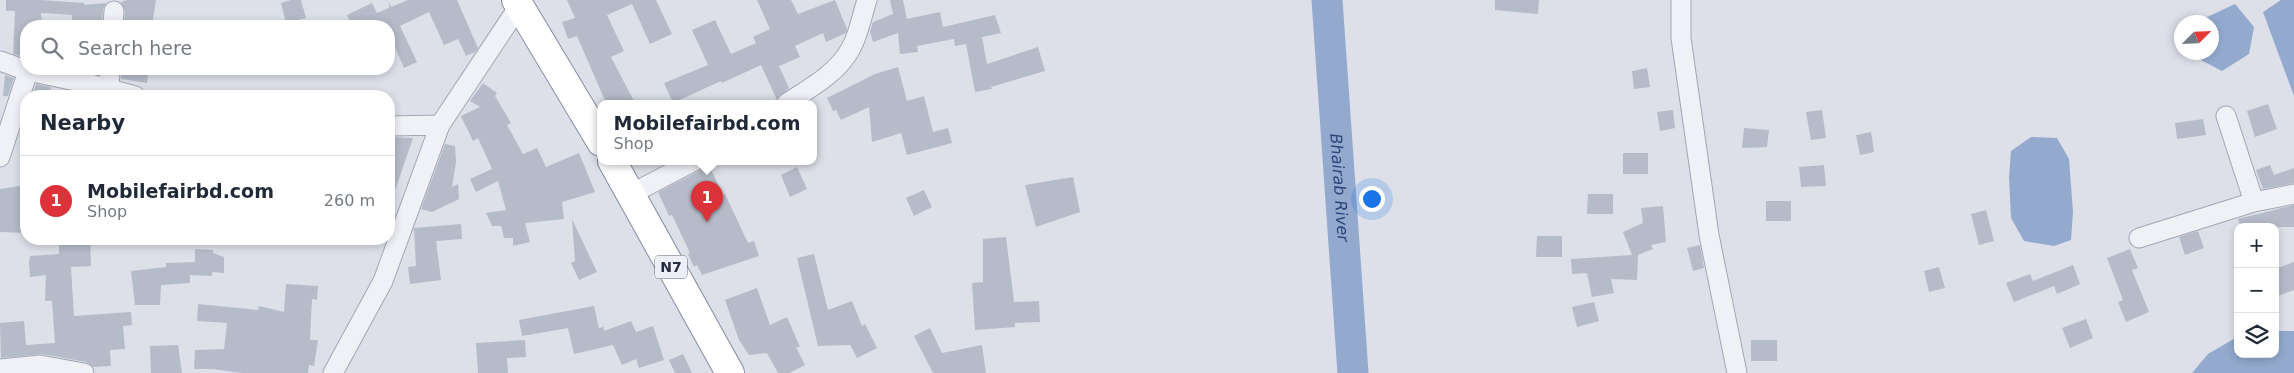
<!DOCTYPE html>
<html lang="en">
<head>
<meta charset="utf-8">
<style>
	:root { --surface:#fff; --page:#f6f6f7; --text:#1f2937; --muted:#747a83; --line:#e0e1e3; --accent:#dc333b }
	body { margin:0; font-family:"DejaVu Sans",sans-serif; background:var(--page); color:var(--text) }
	.controls { position:absolute; right:15px; bottom:15px; display:grid; overflow:hidden; border-radius:10px; box-shadow:0 2px 8px #0003 }
	.controls button { width:45px; height:45px; display:grid; place-items:center; padding:0; border:0; border-bottom:1px solid var(--line); background:var(--surface); color:var(--text); font:25px sans-serif }
	.compass { position:absolute; left:2174px; top:15px; width:45px; height:45px; border-radius:50%; background:var(--surface); box-shadow:0 2px 8px #0003; rotate:66deg }
	.you { position:absolute; left:1371px; top:198px; width:18px; height:18px; margin:-12px; border:4px solid #fff; border-radius:50%; background:#1a73e8; box-shadow:0 0 0 8px #1a73e833 }
	.badge { display:grid; place-items:center; width:32px; height:32px; border-radius:50%; background:var(--accent); color:#fff; font-size:16px; font-weight:700 }
	.pin { position:absolute; translate:-50% -41px; filter:drop-shadow(0 1px 2px #0008) }
	.pin::after { content:''; position:absolute; top:26px; width:18px; height:15px; background:inherit; clip-path:polygon(0 0,100% 0,50% 100%) }
	.popup { position:absolute; left:597px; top:100px; width:220px; height:65px; box-sizing:border-box; display:grid; place-content:center; border-radius:10px; background:var(--surface); filter:drop-shadow(0 1px 4px #0005); font-size:16px; white-space:nowrap; color:var(--muted) }
	.popup b { font-size:19px; color:var(--text) }
	.popup::after { content:''; position:absolute; left:50%; top:100%; margin-left:-10px; border:10px solid transparent; border-top-color:var(--surface) }
	.list { margin:0; padding:0; list-style:none }
	h2 { display:flex; justify-content:space-between; align-items:center; height:65px; margin:0; padding:0 20px; font-size:21px }
	h2 small { font-size:16px; font-weight:400; color:var(--muted) }
	.list li { display:grid; grid-template-columns:32px 1fr auto; gap:15px; align-items:center; box-sizing:border-box; height:90px; padding:0 20px; border-top:1px solid var(--line) }
	.list b { display:block; font-size:19px; white-space:nowrap }
	.list p { margin:0; font-size:16px; white-space:nowrap; color:var(--muted) }
	.list em { font-size:16px; font-style:normal; color:var(--muted) }
	.icon { flex:none; width:28px; height:28px; fill:none; stroke:currentColor; stroke-width:2; stroke-linecap:round; stroke-linejoin:round }
	.map { position:relative; flex:none; width:2294px; height:373px; overflow:hidden }
	.search { position:absolute; background:var(--surface); box-shadow:0 2px 8px #0003; left:20px; top:20px; width:375px; height:55px; display:flex; align-items:center; gap:12px; box-sizing:border-box; padding:0 18px; border-radius:20px; color:var(--muted); font-size:19px }
	.panel { position:absolute; background:var(--surface); box-shadow:0 2px 8px #0003; left:20px; top:90px; width:375px; height:155px; border-radius:20px }
	.map>svg:first-child { display:block }
</style>
</head>
<body>
<div class="map">
<svg width="2294" height="373" viewBox="0 0 2294 373">
	<rect width="100%" height="100%" fill="#dde0e8"/>
	<path fill="#93a9cd" d="M2281,0H2294V96L2263,12Z
		M2235,4L2254,27L2249,54L2222,71L2195,57L2192,53L2212,52V22H2200L2201,20Z
		M59,90L91,92L97,96H58Z
		M2031,137L2057,138L2069,159L2073,212L2071,240L2054,246L2024,241L2011,218L2009,177L2011,151Z
		M2275,331H2294V373H2192L2208,354L2237,337L2238,354H2275Z"/>
	<g fill="none" stroke-linecap="round" stroke-linejoin="round">
		<path stroke="#93a9cd" stroke-width="31" id="s1" d="M1327,0L1353,373"/>
	</g>
	<path fill="#b6bbc9" d="M6,0H41L84,3V5L106,3L103,10L102,20L72,22V15L41,13L42,26H26V58L13,54L15,11H6Z
		M127,0H156L152,26H124L125,11L121,2Z
		M291,0H301L306,18L286,23L281,3Z
		M408,0H457L478,48L475,52L466,56L458,39L444,45L429,12L400,26L417,62L404,68L389,33V26H346L351,24L347,15L372,3L377,13L389,8V2L391,7Z
		M567,0H656L672,34L650,44L632,4L607,15L624,51L611,57L635,103H606L577,36L568,39L562,22L575,18Z
		M757,0H791L798,14L835,0L847,29L846,33L826,42L823,33L795,46L800,57L779,66L789,88L777,100L761,65L722,83L721,81L673,103L664,83L708,65L692,30L715,20L731,54L756,43L753,37L770,29Z
		M890,0H903L907,19L940,12L943,27L995,15L1001,33L982,37L987,64L1038,47L1045,71L991,87L992,89L975,92L966,44L955,46L954,39L917,46L918,52L900,54L898,33L873,42L870,32L873,22L893,14Z
		M1495,0H1539L1538,14L1495,10Z
		M898,67L907,101L924,96L933,132L948,128L952,143L907,155L901,133L872,142L869,107L841,120L836,110L833,111L827,98L875,74Z
		M1647,68L1650,87L1634,89L1632,71Z
		M121,69H149L147,83L121,79Z
		M5,75L14,78L8,96H3Z
		M483,83L497,93L495,96L511,123L507,125L523,154L537,148L546,167L579,153L595,192L562,202L564,219L525,223L530,242L513,246V238H504L501,226H492L486,213L506,210L498,181L476,192L470,179L492,169L478,138L473,141L461,116L480,107L470,101Z
		M36,84L51,87V96H32Z
		M2268,104L2277,129L2255,137L2247,111Z
		M1673,110L1675,128L1660,131L1657,112Z
		M1822,110L1826,138L1811,140L1806,112Z
		M2203,119L2206,135L2177,139L2175,123Z
		M1744,128L1769,130L1767,147L1742,148Z
		M1871,132L1874,152L1860,155L1856,135Z
		M389,137L413,138L391,202L389,201Z
		M445,144L455,146L456,162L452,187L458,184L459,199L432,212L421,209Z
		M1623,153H1648V174H1623Z
		M705,161H707L723,195L725,194L748,243L754,241L759,256L702,275L697,265L694,267L688,254L690,253L672,215L669,216L658,192L699,171Z
		M1824,165L1826,186L1801,187L1799,167Z
		M2270,165L2274,175L2294,168V183L2263,189L2256,170Z
		M797,167L807,189L790,197L781,175Z
		M1073,177L1080,212L1036,227L1025,185Z
		M26,185V233L0,232V189Z
		M924,190L932,207L914,216L906,198Z
		M1588,194H1613V214H1587Z
		M1766,201H1791V221H1766Z
		M2294,205V227H2241L2238,219Z
		M1663,206L1666,242L1651,245L1653,249L1638,255L1637,280L1611,279L1614,293L1592,297L1587,273L1572,274L1571,259L1632,255L1623,232L1643,223L1641,208Z
		M1986,210L1994,241L1979,245L1971,214Z
		M572,219L597,272L579,280L571,263L575,261Z
		M461,224L462,239L436,241L441,280L410,284L408,267L416,266L414,228Z
		M2198,231L2204,248L2185,255L2179,237Z
		M1537,236H1562V257H1536Z
		M1006,237L1014,302L1039,301L1040,322L1015,323V327L975,330L972,283L983,282V239Z
		M59,239H90L91,266L71,267L74,316L131,312L132,325L123,326L125,349L110,350L111,366L93,367L86,362L42,354L1,358L0,323L24,321L26,345L55,343L52,301H45L46,275L30,277L29,262L30,256L59,254Z
		M1700,245L1704,268L1693,271L1687,248Z
		M195,249L213,250V253L224,257V273L212,272V276L190,275V283L161,285L160,305H135L131,271L166,267V263L195,262Z
		M2130,249L2138,268L2132,270L2149,312L2126,322L2118,302L2123,300L2107,258Z
		M814,254L828,310L852,301L862,326L865,324L877,348L857,358L850,345L818,346L797,258Z
		M2294,262V290L2275,297V269Z
		M2073,265L2080,284L2057,294L2054,286L2014,302L2006,283L2030,274L2033,281Z
		M1939,267L1945,288L1929,292L1924,271Z
		M286,284L318,286L317,300L312,299L310,340H318L314,366L309,365L308,373H242L213,369H194L195,350L224,349L227,323L197,321L198,304L258,310L259,306L284,312Z
		M757,288L770,325L787,317L800,347H796L805,365L789,373H778L767,353L749,355L739,340L725,300Z
		M1594,302L1599,321L1577,327L1572,307Z
		M594,306L599,328L604,327V331L631,321L636,332L653,326L664,360L639,368L636,359L622,365L613,345L574,354L568,328L522,336L519,320Z
		M2086,319L2093,338L2070,348L2062,328Z
		M930,328L942,353L982,345L986,373H933L914,336Z
		M525,340L526,357L507,358L508,373H478L476,343Z
		M1751,340H1777V361H1751Z
		M178,345L182,373H151L150,346Z
		M683,354L692,373H675L669,360Z"/>
	<g fill="none" stroke-linecap="round" stroke-linejoin="round">
		<g stroke="#a2a6b3" stroke-width="21">
			<path id="minor" d="M1681,0V38L1709,235L1737,373
				M113,26L114,11
				M0,61L28,71L90,84L135,96
				M109,90L110,69
				M787,103C810,88 838,73 851,48C859,34 862,15 867,0
				M2226,116L2254,202
				M389,126L440,125
				M0,157L28,71
				M631,194L694,161
				M2139,238L2254,202L2294,194
				M0,369L40,365L84,373
				M333,373L383,281L440,125L519,6"/>
		</g>
		<g stroke="#838ba1" stroke-width="30">
			<path id="highway" d="M516,0L601,142
				M612,161L730,373"/>
		</g>
		<use href="#minor" stroke="#f0f1f6" stroke-width="19"/>
		<use href="#highway" stroke="#fff" stroke-width="28"/>
	</g>
	<g text-anchor="middle" dominant-baseline="central" stroke-width="4" stroke-linejoin="round" paint-order="stroke">
		<rect fill="#eceff6" stroke="#616677" stroke-width="1" x="655" y="255.5" width="32" height="23" rx="4"/>
		<g font-size="14" font-weight="bold" fill="#252c41">
			<text x="671" y="267">N7</text>
		</g>
		<g font-size="16" font-style="italic" fill="#2b4579" stroke="#eceff6">
			<text stroke="none"><textPath href="#s1" startOffset="188">Bhairab River</textPath></text>
		</g>
	</g>
</svg>
<div class="controls">
<button>+</button>
<button>−</button>
<button><svg class="icon" aria-label="layers" viewBox="0 0 24 24"><path d="M12 4l9 5-9 5-9-5zM3 14l9 5 9-5"/></svg></button>
</div>
<svg class="compass" viewBox="-18 -18 36 36"><path d="M0-13l5 13h-10z" fill="#e53935"/><path d="M0 13l5-13h-10z" fill="#747a83"/></svg>
<div class="you"></div>
<div class="pin badge" style="left:707px;top:222px">1</div>
<div class="popup"><b>Mobilefairbd.com</b>Shop</div>
<div class="search"><svg class="icon" aria-label="search" viewBox="0 0 24 24"><circle cx="10" cy="10" r="6"/><path d="M15 15l6 6"/></svg>Search here</div>
<section class="panel">
<h2>Nearby<small></small></h2>
<ul class="list">
<li><span class="badge">1</span><div><b>Mobilefairbd.com</b><p>Shop</p></div><em>260 m</em></li>
</ul>
</section>
</div>
</body>
</html>
